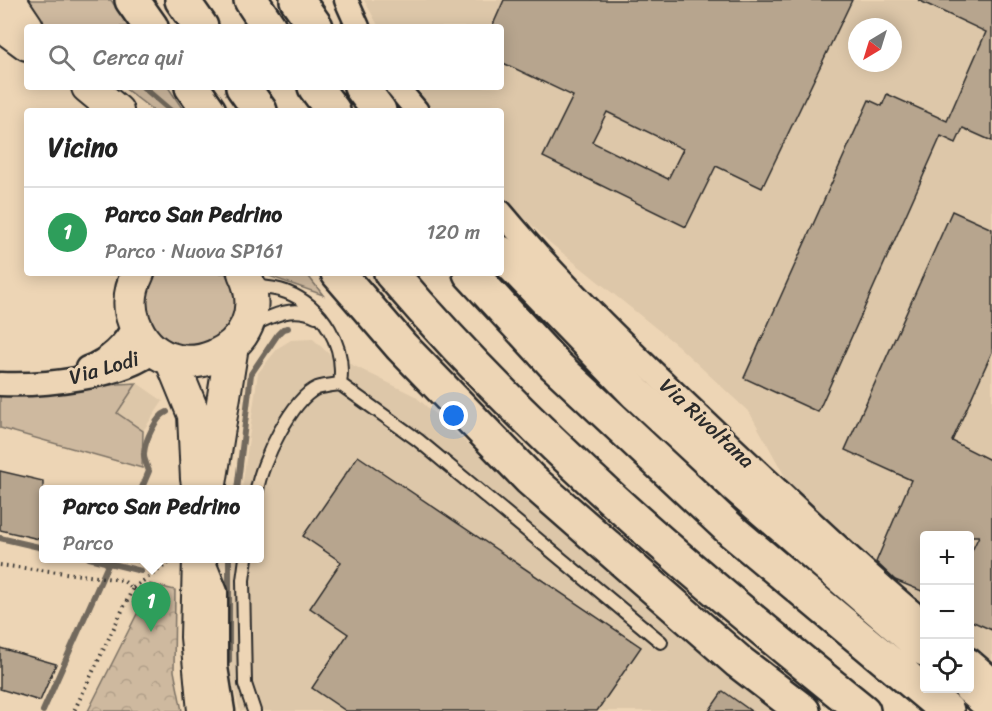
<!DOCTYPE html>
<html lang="it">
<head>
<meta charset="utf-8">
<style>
	:root { --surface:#fff; --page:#f2f2f2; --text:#222; --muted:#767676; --line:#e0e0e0; --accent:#2563eb }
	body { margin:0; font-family:Sriracha,sans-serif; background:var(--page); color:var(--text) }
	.controls { position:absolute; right:18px; bottom:18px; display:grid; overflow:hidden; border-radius:6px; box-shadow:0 3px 15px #0003 }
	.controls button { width:54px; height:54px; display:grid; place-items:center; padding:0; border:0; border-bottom:2px solid var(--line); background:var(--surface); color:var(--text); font:30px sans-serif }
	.compass { position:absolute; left:848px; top:18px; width:54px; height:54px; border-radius:50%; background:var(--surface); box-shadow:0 3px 15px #0003; rotate:218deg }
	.you { position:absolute; left:454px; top:416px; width:21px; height:21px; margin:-15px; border:4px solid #fff; border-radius:50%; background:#1a73e8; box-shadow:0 0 0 9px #1a73e833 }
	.badge { display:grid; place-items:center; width:39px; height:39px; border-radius:50%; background:var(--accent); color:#fff; font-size:20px; font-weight:700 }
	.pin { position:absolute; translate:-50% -50px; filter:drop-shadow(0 2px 3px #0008) }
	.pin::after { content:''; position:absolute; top:32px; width:21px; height:18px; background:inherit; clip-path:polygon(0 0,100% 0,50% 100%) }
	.popup { position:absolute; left:39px; top:485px; width:225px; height:78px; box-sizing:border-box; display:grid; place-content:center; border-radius:6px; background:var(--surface); filter:drop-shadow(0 2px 4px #0005); font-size:20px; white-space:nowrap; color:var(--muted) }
	.popup b { font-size:22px; color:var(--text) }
	.popup::after { content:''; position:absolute; left:50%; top:100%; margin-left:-12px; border:12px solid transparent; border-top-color:var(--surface) }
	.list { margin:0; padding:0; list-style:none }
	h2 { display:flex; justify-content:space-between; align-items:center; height:78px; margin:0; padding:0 24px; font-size:26px }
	h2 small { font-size:20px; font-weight:400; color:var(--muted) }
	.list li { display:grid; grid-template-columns:39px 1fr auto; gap:18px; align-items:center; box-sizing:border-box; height:90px; padding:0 24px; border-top:2px solid var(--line) }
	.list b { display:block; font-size:22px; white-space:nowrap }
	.list p { margin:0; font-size:20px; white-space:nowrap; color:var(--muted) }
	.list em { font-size:20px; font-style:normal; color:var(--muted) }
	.icon { flex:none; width:33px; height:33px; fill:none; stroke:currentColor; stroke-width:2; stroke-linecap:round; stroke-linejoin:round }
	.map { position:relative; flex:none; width:992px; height:711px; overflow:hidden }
	.search { position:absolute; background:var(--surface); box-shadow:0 3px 15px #0003; left:24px; top:24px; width:480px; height:66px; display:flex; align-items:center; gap:15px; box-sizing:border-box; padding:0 21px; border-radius:6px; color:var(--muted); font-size:22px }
	.panel { position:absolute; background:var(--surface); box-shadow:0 3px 15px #0003; left:24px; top:108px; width:480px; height:168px; border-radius:6px }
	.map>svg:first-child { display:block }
</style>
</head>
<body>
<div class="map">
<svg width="992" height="711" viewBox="0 0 992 711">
	<defs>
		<pattern id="forest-crowns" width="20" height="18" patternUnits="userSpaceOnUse" patternTransform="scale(1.5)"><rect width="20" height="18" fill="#ceb99f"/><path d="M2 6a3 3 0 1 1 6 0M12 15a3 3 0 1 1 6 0" fill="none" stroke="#b19f89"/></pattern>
	</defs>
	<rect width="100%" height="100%" fill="#edd5b5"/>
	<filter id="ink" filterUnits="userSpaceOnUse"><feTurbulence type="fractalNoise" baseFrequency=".0167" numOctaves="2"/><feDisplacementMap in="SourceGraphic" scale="12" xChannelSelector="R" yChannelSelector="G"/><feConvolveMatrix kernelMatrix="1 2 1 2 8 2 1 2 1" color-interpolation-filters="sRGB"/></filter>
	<g filter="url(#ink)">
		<path fill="#ddc7a9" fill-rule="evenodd" d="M364,0H992V671L970,653V536H924V616L799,502L750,413L677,345L549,242L501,195V111H433L430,108L417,87H501V27H379ZM857,27H893V63H857Z
			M313,339L328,353L415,396L682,638L780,711H240L231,677V576L233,559L259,558V490L242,489L258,373L278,348L291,340Z
			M137,383L163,401L143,431L117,414Z"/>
		<path fill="#ceb99f" stroke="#7c7265" stroke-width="1.5" d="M24,0H111L129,27H45L34,16Z
			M123,87H168L184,111H154Z
			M157,273H225C264,326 183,379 151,321C142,305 147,287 157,273Z
			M267,273H306L323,295L269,276Z
			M137,383L117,413L143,431L142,468L0,428V393L51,394L118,384Z"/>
		<path fill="url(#forest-crowns)" stroke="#7c7265" stroke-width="1.5" d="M150,584L175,590L174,671L182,711H88L147,594Z"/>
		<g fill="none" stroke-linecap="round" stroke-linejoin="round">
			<path stroke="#72695d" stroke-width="6" d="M143,87L171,111
				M141,490L149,471C147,466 143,458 144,453C145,441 156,416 167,412
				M237,490L251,374L278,334L283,329L288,328
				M0,538L43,548
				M89,558L141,571
				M229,661V558
				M43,711L111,558"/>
		</g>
		<path fill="#b7a58e" stroke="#2b2b2b" stroke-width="1.5" fill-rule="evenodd" d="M504,0H852L762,188L716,166L686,227L543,157L573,96L501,62V27H492ZM607,112L683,149L668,179L592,142Z
			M918,0H992V141L963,128L956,143L941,136L818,412L744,378L869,100L882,106L887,94L947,121L986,32Z
			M952,211L992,229V352L952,441L992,461V630L969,620V557L979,536H924V592L895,580L876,562L911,480L845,450Z
			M358,456L641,647L597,711H346L312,688L348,634L310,608L341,562L303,536Z
			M0,471L43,481V540L0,530Z
			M0,648L56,664L40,701L0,689Z
			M723,691L751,711H709Z"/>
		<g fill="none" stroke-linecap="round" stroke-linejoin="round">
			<g stroke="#2b2b2b" stroke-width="16">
				<path id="service" d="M249,286C262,287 274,287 286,292C323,306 346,346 340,384
					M251,326C273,315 293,305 316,316
					M257,490C261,463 292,399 317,388C324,386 333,385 340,384L418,440L661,642
					M246,558L243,580L245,684L254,711"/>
			</g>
			<g stroke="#2b2b2b" stroke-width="27">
				<path id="minor" d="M346,0L358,27
					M397,87L417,111
					M501,212C572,297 653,372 733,448C796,507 858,567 924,622
					M87,368C109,360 124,345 135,324
					M0,384C40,386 124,378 155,350
					M203,560L216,592V667L223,711
					M970,660L992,679"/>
			</g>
			<g stroke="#2b2b2b" stroke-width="36">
				<path id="secondary" d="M9,0L27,27
					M0,24L27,44
					M88,87L117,111
					M138,273C130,289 128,306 134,322C163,400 282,352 244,273
					M171,359L194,415L197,479
					M209,490L232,346
					M199,558L197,637L204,711"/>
			</g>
			<g stroke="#2b2b2b" stroke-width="38">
				<path id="trunk" d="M132,0L151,27
					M182,0L201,27
					M251,0L269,27
					M297,0L316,27
					M192,87L209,111
					M243,87L260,111
					M315,87L333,111
					M361,87L379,111
					M501,253L637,394L734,484L924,649
					M338,273L401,346L530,479L739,662L803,711
					M391,273C531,437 696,577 863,711
					M470,273L555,365L732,531L947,711
					M970,687L992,706"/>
			</g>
			<path stroke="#2b2b2b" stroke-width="4" stroke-dasharray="1.5 4.5" stroke-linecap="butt" d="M0,565L122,580L133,588L74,711
				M133,588L174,559
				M133,589L147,594"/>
			<use href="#service" stroke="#edd5b5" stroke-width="12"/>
			<use href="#minor" stroke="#edd5b5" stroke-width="22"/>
			<use href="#secondary" stroke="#edd5b5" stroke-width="32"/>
			<use href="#trunk" stroke="#edd5b5" stroke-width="33"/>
		</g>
	</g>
	<g text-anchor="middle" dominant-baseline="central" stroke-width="6" stroke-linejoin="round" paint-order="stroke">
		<g font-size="21" fill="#2b2b2b" stroke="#edd5b5">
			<text transform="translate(104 368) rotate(-16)">Via Lodi</text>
			<text transform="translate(707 423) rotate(43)">Via Rivoltana</text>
		</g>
	</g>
</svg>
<div class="controls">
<button>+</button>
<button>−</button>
<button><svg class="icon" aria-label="locate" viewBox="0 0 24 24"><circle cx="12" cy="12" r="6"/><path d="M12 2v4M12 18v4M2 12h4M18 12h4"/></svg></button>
</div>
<svg class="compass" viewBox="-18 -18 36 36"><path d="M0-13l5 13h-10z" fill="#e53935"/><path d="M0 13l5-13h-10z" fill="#767676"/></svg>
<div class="you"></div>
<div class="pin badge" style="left:151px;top:632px;background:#2e9e5b">1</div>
<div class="popup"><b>Parco San Pedrino</b>Parco</div>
<div class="search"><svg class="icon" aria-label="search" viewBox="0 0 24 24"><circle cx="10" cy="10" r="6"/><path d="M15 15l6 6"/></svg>Cerca qui</div>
<section class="panel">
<h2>Vicino<small></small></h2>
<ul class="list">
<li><span class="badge" style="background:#2e9e5b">1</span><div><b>Parco San Pedrino</b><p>Parco · Nuova SP161</p></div><em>120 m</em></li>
</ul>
</section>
</div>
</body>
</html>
